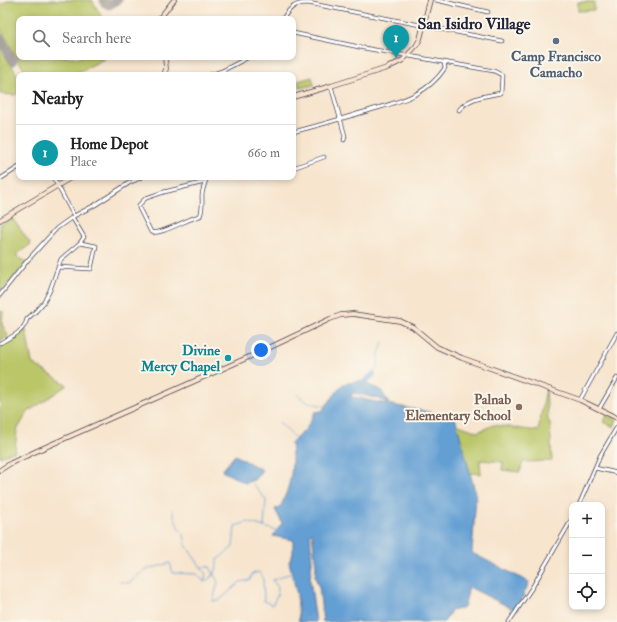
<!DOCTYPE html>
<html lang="en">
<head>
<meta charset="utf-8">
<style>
	:root { --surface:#fff; --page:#f6f6f6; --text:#222; --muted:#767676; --line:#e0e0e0; --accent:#b5179e }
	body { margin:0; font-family:"IM FELL Double Pica",serif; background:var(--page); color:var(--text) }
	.controls { position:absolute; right:12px; bottom:12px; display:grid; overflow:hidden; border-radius:8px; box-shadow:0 2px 6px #0003 }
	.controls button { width:36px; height:36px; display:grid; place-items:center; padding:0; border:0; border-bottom:1px solid var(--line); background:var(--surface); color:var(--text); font:20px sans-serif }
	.you { position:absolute; left:261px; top:350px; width:14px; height:14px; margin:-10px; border:3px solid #fff; border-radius:50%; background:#1a73e8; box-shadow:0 0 0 6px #1a73e833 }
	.badge { display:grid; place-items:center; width:26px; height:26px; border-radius:50%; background:var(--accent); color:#fff; font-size:13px; font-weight:700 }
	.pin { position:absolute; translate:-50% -33px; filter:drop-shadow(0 1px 2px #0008) }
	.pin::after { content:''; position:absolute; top:21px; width:14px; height:12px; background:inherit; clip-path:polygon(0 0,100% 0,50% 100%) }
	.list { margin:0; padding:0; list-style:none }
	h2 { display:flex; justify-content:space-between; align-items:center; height:52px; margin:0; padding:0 16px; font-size:17px }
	h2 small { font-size:13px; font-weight:400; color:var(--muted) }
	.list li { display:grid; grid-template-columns:26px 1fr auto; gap:12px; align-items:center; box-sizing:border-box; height:56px; padding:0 16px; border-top:1px solid var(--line) }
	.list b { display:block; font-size:15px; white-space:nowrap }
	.list p { margin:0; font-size:13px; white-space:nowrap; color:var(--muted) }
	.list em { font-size:13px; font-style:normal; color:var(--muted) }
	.icon { flex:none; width:22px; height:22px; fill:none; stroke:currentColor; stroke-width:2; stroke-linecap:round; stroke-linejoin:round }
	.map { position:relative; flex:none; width:617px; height:622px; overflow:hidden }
	.search { position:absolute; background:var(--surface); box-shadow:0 2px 6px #0003; left:16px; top:16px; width:280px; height:44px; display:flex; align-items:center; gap:10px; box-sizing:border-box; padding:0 14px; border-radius:8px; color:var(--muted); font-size:15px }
	.panel { position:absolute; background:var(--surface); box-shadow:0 2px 6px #0003; left:16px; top:72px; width:280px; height:108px; border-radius:8px }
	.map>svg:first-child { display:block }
</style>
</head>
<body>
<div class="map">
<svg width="617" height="622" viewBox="0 0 617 622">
	<rect width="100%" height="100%" fill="#fbf7ec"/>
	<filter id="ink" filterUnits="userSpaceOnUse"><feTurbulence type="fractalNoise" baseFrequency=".025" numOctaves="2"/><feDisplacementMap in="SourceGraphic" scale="8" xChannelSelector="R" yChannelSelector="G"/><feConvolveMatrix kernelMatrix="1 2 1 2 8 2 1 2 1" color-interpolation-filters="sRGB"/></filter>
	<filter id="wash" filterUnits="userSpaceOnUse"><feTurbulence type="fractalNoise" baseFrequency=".012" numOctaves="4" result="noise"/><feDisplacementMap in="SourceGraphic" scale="16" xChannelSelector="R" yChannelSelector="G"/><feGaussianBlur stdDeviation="0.9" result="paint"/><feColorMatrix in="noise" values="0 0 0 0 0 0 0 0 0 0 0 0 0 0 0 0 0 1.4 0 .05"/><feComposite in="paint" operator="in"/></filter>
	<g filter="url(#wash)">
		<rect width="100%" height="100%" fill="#f7e5ce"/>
		<path fill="#bac668" stroke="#6e7452" d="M9,0H92L103,19H19V57H103L104,59L79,72L72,75H27L0,28V5Z
			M578,2H594V10L578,11Z
			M0,45L19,78V93L14,95L0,94Z
			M312,77L314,85L300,88L298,81Z
			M12,218L31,244L16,255L26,263L0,293V225Z
			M0,311L3,312L2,324L8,336L0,341Z
			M26,330L32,363L67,385L28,412L17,430L15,451L0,457V365L1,364L0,361V347Z
			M546,389L548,420L550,423L552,461L523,462L520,472L502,470L503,462L480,460L481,474L470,473L456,424L478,432L493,425L538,431Z
			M607,415L617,420L614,427L604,422Z"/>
		<path fill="#639fd3" stroke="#426087" d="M359,381L381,390L389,403L380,399L354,393L350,397L361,398L366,400L455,417L476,495L472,553L529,582L517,611L469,587L464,608L451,611L444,622H323L319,587L315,577L316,566L312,532L310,534L312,562L310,579L316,622H299L297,595L289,562L293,553V540L273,536L282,523L275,509L280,508C291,485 294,467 291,443L306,429L315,412L322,411L343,384Z
			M235,455L262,470L254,480L245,483L222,471Z"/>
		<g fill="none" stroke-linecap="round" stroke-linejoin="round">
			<path stroke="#639fd3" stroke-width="1" d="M373,374L378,366V357L383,342
				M297,394L305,401L327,407
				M279,422L296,439
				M253,484L266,500L264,527
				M172,510L178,527L184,535L186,545L191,553L206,574L204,582
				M202,567H210L218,582L213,601L220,600L240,582L250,580L252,574L259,572L263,579L264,601L272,605L277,596L278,587L272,580C280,579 285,573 292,574
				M120,582L129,583L145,570L170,563L173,573L197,574L204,582C215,575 217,573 217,560L233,547L235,526L248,522L278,531"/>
			<path stroke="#639fd3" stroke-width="6" d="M359,388L364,387V383L373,374"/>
			<path stroke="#8c8484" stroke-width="9" d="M104,0L105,3L109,5L118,0
				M0,38L13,61"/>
		</g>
	</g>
	<g filter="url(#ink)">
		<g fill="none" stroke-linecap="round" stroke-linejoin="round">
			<g stroke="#423f51" stroke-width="4.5">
				<path id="street" d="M436,0L488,12
					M283,19C289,8 295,3 308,3L502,41
					M293,33L364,48L494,71L502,75L501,93C486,96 469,97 459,110
					M210,75L222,71L249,57
					M331,86L345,136L344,140
					M293,132C317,126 340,119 364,112C396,102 425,98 445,68L444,63
					M293,168L324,157
					M53,177L74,216
					M259,177H263
					M0,179L19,167
					M205,182L164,192L146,198L139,205V208L151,232C160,236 188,218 200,216C203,209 202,203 202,196C202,190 205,183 207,177
					M58,267L91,269L96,246L80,243
					M0,295L27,261L57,228L74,216L95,205L129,183L142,177
					M0,343C11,337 24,332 27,319L36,311L44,302L50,290L61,259L80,243L84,237L72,217
					M580,400L617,333
					M599,409L617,378
					M595,468L617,473
					M579,505L600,456L617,427
					M509,622L533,586L572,519"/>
			</g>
			<g stroke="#423f51" stroke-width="5.5">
				<path id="secondary" d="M159,19L174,0
					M164,75L166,69L165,57
					M293,97L331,86L387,68L403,60L416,46L420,39L430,0
					M0,220L72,177
					M0,470L11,463L41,449L258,353L330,319L341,315L353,314L400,321L413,327L437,347L462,358L580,400L617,418"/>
			</g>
			<use href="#street" stroke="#fff" stroke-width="3"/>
			<use href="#secondary" stroke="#fbe5cf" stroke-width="4"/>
		</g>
	</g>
	<circle fill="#5c6f8a" stroke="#fbf7ec" stroke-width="1.5" cx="556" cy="41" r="4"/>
	<circle fill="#0f9aa8" stroke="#fbf7ec" stroke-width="1.5" cx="228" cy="358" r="4"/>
	<circle fill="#8d6e63" stroke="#fbf7ec" stroke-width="1.5" cx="519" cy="407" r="4"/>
	<g text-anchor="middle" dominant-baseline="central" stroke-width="4" stroke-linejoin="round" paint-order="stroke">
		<g font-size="14" font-weight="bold" fill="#4e5e75" stroke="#fbf7ec">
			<text x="556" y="56">Camp Francisco<tspan x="556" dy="16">Camacho</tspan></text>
		</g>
		<g font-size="14" font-weight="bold" fill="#0d838f" stroke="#fbf7ec" text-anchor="end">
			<text x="220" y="350">Divine<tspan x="220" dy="16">Mercy Chapel</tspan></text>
		</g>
		<g font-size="14" font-weight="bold" fill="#785e54" stroke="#fbf7ec" text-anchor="end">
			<text x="511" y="399">Palnab<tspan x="511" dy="16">Elementary School</tspan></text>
		</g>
		<g font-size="16" font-weight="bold" fill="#22223b" stroke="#fbf7ec">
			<text x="474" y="24">San Isidro Village</text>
		</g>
	</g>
</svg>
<div class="controls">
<button>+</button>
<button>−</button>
<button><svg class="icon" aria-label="locate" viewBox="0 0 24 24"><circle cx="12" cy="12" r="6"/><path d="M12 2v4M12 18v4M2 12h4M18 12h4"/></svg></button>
</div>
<div class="you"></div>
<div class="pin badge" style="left:396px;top:58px;background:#0f9aa8">1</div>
<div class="search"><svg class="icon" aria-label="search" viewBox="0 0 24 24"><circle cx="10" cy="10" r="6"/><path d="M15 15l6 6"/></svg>Search here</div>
<section class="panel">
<h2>Nearby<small></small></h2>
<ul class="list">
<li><span class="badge" style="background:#0f9aa8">1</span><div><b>Home Depot</b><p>Place</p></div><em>660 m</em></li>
</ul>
</section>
</div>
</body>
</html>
